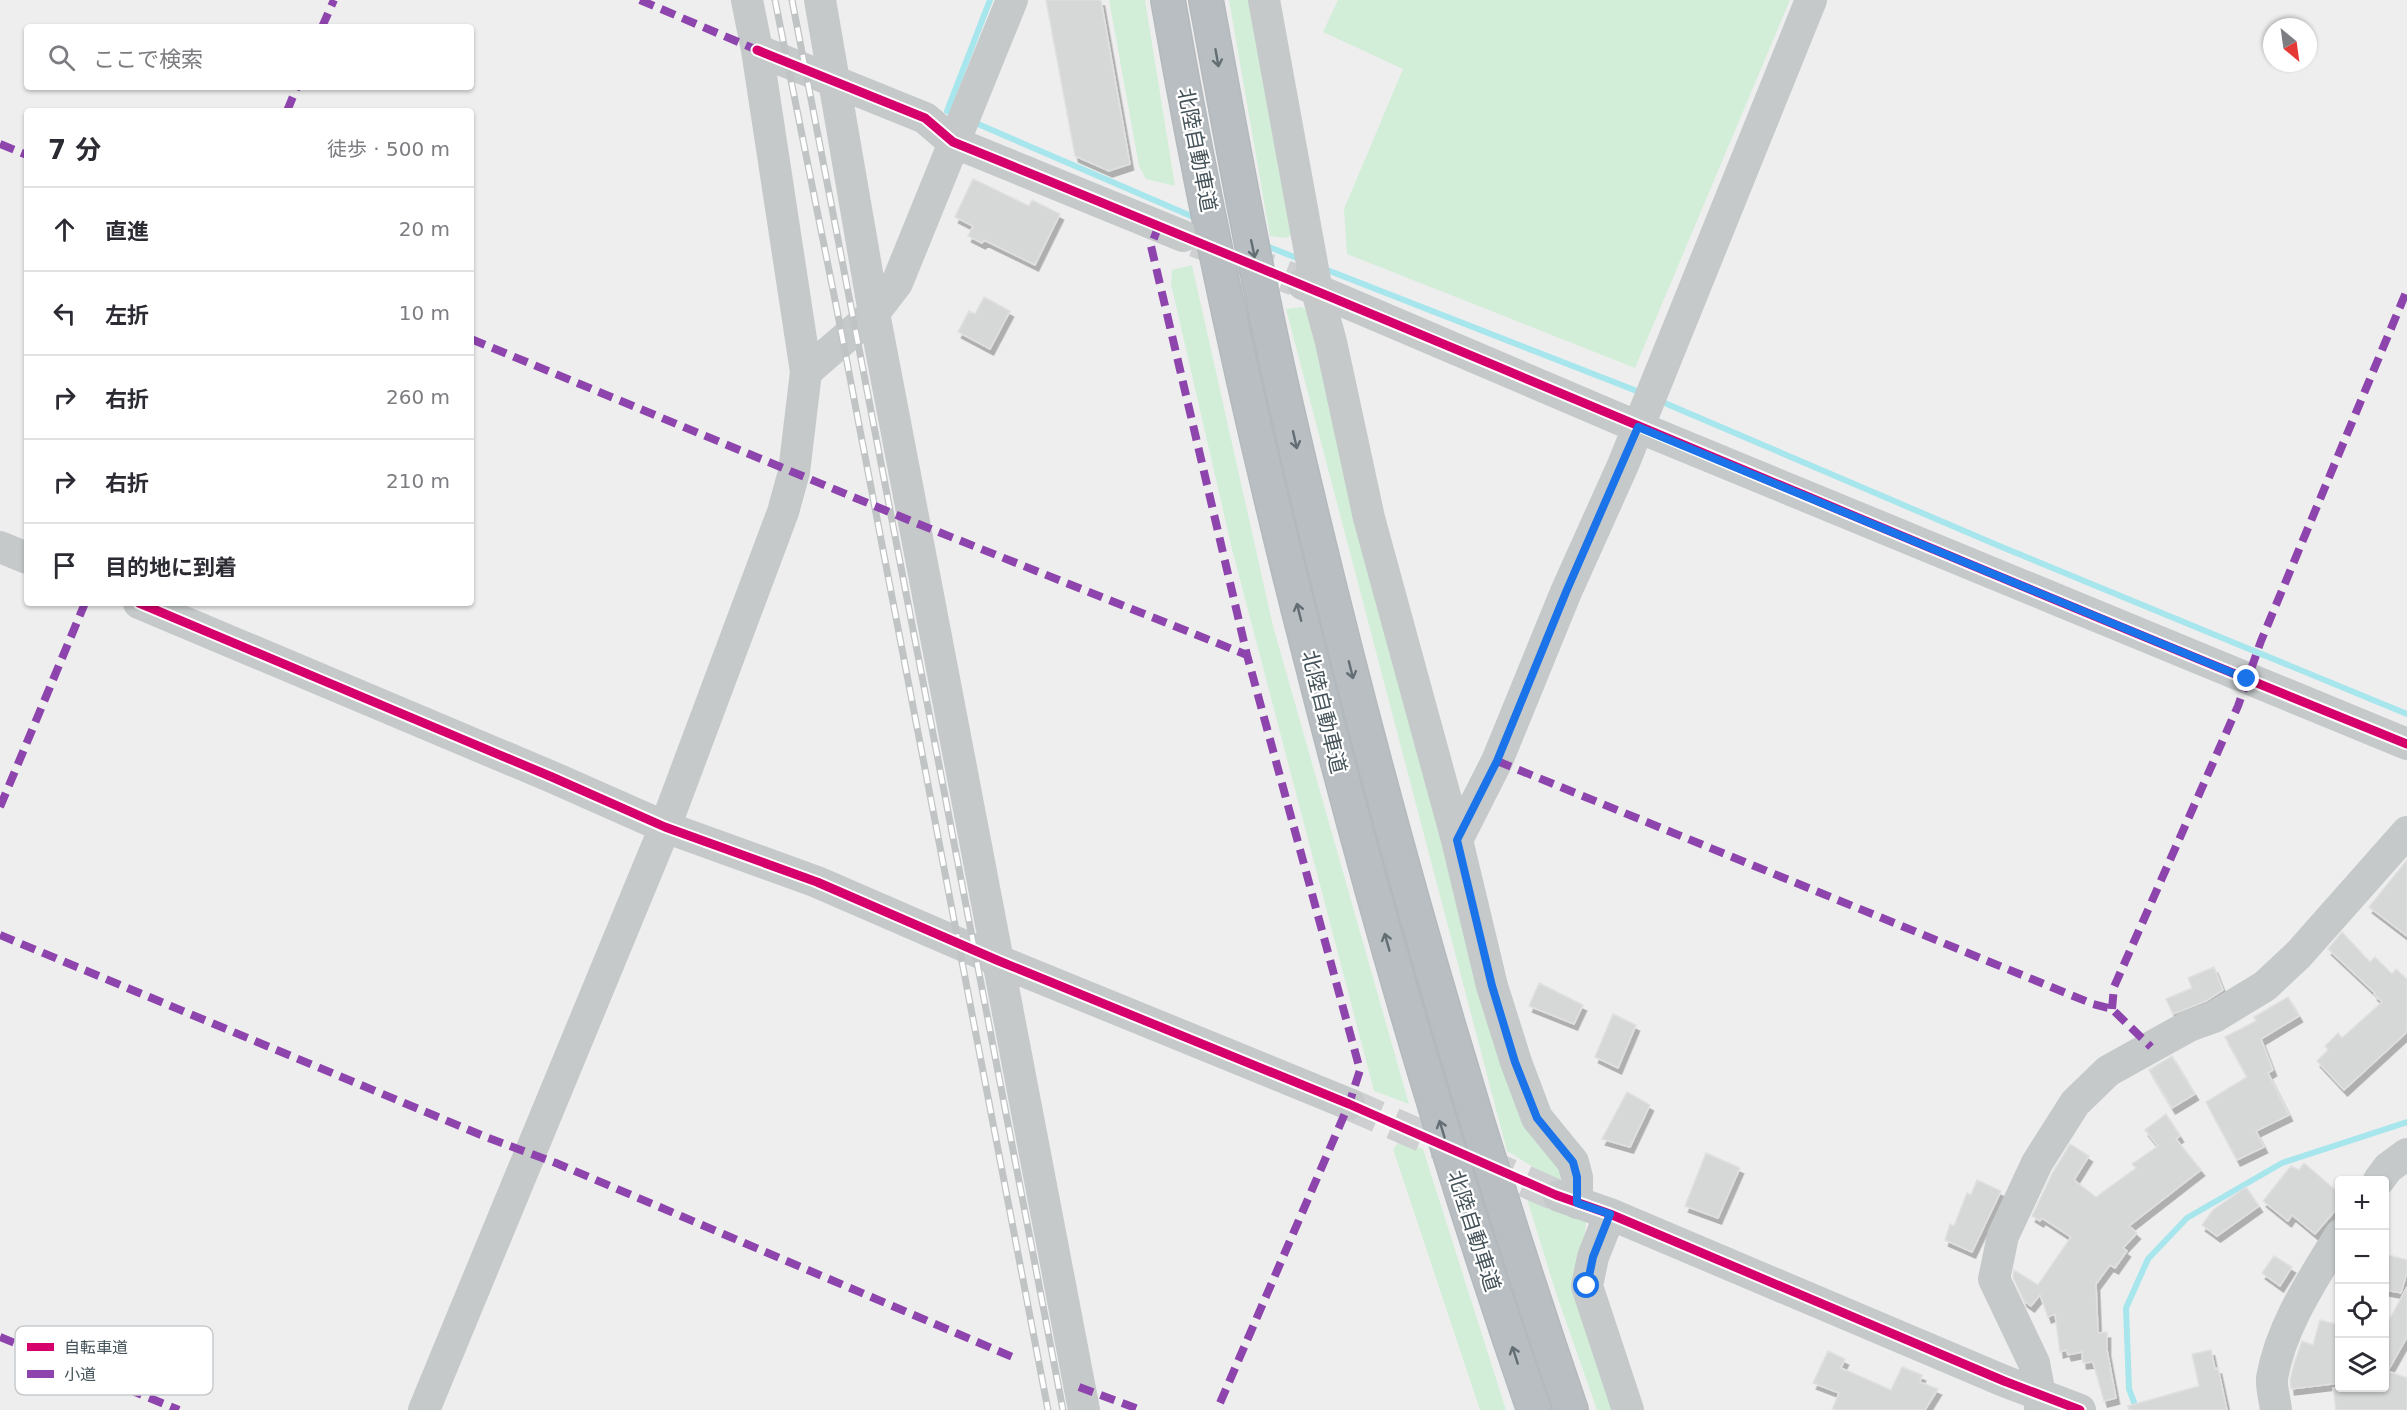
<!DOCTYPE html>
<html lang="ja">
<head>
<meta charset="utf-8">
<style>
	:root { --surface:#fff; --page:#f7f7f7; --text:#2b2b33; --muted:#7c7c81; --line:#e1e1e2 }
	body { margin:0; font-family:"DejaVu Sans","Noto Sans JP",sans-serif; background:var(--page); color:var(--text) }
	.controls { position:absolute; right:18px; bottom:18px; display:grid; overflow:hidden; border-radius:6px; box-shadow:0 2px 4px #0004 }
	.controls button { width:54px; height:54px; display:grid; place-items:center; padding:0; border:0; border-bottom:2px solid var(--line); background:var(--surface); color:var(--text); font:30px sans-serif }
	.compass { position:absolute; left:2263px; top:18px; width:54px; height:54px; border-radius:50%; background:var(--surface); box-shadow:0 2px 4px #0004; rotate:151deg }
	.stop { position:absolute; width:18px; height:18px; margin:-14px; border:4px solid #1a73e8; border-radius:50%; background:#fff }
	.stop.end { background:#1a73e8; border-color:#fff; box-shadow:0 2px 6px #0008 }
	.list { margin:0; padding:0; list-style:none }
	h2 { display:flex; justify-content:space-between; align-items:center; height:78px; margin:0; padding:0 24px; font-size:26px }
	h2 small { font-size:20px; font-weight:400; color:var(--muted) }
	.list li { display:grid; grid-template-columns:39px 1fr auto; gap:18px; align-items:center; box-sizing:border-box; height:84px; padding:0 24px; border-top:2px solid var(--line) }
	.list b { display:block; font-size:22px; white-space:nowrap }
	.list em { font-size:20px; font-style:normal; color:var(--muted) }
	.icon { flex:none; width:33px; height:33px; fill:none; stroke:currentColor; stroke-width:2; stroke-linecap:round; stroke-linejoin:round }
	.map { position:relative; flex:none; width:2407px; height:1410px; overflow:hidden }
	.search { position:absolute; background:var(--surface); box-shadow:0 2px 4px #0004; left:24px; top:24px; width:450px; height:66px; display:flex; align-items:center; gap:15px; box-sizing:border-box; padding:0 21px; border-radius:6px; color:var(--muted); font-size:22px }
	.panel { position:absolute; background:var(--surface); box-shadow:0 2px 4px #0004; left:24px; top:108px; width:450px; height:498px; border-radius:6px }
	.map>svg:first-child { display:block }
</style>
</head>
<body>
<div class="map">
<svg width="2407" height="1410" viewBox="0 0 2407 1410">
	<defs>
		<filter id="shadow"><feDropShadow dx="3.5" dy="6" stdDeviation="0" flood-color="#0004"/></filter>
	</defs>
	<rect width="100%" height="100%" fill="#efeeee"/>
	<path fill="#d2eed9" d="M1109,0H1145L1175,186L1146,179L1139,166Z
		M1229,0H1256L1297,231L1287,238L1270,236Z
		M1338,0H1790L1635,368L1347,254L1344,209L1403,69L1323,32Z
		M1192,265L1273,626L1409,1104L1374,1091L1232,549L1171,284L1172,270Z
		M1301,307L1316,315L1364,520L1563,1175L1561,1184L1507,1151L1286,309Z
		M1400,1141L1423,1149L1506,1410H1480L1393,1149Z
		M1526,1196L1586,1222L1583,1253L1622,1410H1597L1556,1293Z"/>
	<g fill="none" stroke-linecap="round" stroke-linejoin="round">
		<path stroke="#a6e6ec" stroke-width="6" d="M956,115L947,111L990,0
			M971,121L1198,219
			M1264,245L1302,260
			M1322,268L1642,393
			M1660,401L1997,545L2407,714
			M2137,1410L2129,1389L2126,1308L2148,1259L2187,1218L2282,1163L2407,1122"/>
	</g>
	<path fill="#d6d7d7" stroke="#e0e0e1" stroke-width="1.5" filter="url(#shadow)" d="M1046,0H1101L1130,164L1109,171L1075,156Z
		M973,179L1029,206L1032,200L1060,214L1035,265L984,240L982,243L968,236L973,226L955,217Z
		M984,297L1010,311L990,349L958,332L969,311L975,314Z
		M2407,860V936L2369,907Z
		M2342,932L2370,962L2375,957L2392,974L2396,969L2407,979V1032L2344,1090L2317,1061L2328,1050L2325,1046L2338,1033L2342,1038L2382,1002L2374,994L2375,993L2328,949Z
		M2214,967L2223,990L2206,1001L2173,1014L2166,999L2192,988L2188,978Z
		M1539,983L1583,1005L1574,1024L1529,1006Z
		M2288,997L2299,1016L2261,1039L2273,1070L2268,1073L2289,1115L2256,1131L2264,1147L2237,1160L2206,1102L2247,1077L2225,1037L2256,1021L2254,1017Z
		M1613,1014L1636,1025L1618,1068L1595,1057Z
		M2172,1056L2195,1094L2172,1108L2149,1070Z
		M1627,1092L1650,1105L1630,1147L1602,1139Z
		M2166,1114L2180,1136L2176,1139L2201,1170L2129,1226L2137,1233L2123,1248L2127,1251L2115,1268L2110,1265L2096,1284L2098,1333L2107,1332V1350L2116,1398L2104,1401L2093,1362L2083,1363L2082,1352L2068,1355L2066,1350L2060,1352L2055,1314L2048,1317L2040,1295L2031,1306L2024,1301L2013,1277L2014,1270L2038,1285L2071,1237L2042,1218L2040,1221L2032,1216L2053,1172L2070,1144L2089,1156L2074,1180L2096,1197L2136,1168L2132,1164L2158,1146L2145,1130Z
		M1706,1153L1740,1168L1718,1218L1685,1206Z
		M2304,1163L2340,1194V1205L2315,1234L2292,1215L2288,1221L2263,1201L2291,1166L2299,1170Z
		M1977,1180L2001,1191L1972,1252L1945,1240L1950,1224L1954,1226L1967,1193L1971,1195Z
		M2246,1187L2259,1206L2217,1236L2202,1225L2213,1210Z
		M2385,1254L2407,1260V1272L2401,1293L2385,1290Z
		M2274,1256L2292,1267L2280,1286L2262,1273Z
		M2407,1287V1337L2388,1371L2407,1378V1410H2336L2333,1388H2385V1328Z
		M2320,1320L2340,1325V1383L2291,1389L2290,1380L2294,1364L2302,1341L2313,1345Z
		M2211,1350L2215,1369L2218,1368L2227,1410H2129L2128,1406L2199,1386L2192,1354Z
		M1828,1351L1845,1359L1841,1368L1891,1390L1902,1367L1922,1375L1920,1382L1938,1389L1925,1410H1832L1839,1393L1813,1383Z"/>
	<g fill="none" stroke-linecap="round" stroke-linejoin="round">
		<path stroke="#cdcfd0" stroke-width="32" stroke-dasharray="32 16" stroke-linecap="butt" d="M1195,241L1295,280
			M1349,1104L1556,1195"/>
		<g stroke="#b3b9bd" stroke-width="36">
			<path id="highway" d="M1168,0C1206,221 1255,441 1311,659C1375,912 1448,1163 1534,1410
				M1206,0C1230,130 1253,259 1282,388C1361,733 1456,1075 1571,1410"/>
		</g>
		<path stroke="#c5c9ca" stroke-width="32" d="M820,0L874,313L1084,1410
			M1264,0L1317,291L1331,342L1369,518L1457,840L1492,986L1516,1062L1537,1118L1573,1162L1577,1177V1203
			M757,50L925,118L953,142L1183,236
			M1303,284L1638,427L2407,744
			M806,372L874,313L897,283L1012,0
			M0,547L27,558
			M139,603L552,777L665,827L817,882L999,961L1349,1104
			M1457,840L1497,761L1566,592L1623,465L1811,0
			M2379,1180L2388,1168L2407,1154
			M1559,1196L1610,1214L2004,1381L2080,1410
			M1610,1214L1593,1257L1587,1286L1628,1410
			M424,1410L665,827L783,512L794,472L806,372L757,50L747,0
			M2040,1410V1395L2034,1363L1994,1279L2003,1236L2037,1163L2075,1103L2108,1071L2189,1026L2214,1017L2265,986L2299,954L2407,832
			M2276,1410C2275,1400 2271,1387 2272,1378C2281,1326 2313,1279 2340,1235"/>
		<use href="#highway" stroke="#b8bec1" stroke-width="33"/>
		<g stroke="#c1c4c5" stroke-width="7">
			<path id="rail" d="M775,0L837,310L1048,1410
				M792,0L1063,1410"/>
		</g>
		<use href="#rail" stroke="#fff" stroke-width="4.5" stroke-dasharray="14" stroke-linecap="butt"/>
		<path stroke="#8e44ad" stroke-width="8" stroke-dasharray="15 8" stroke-linecap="butt" d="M640,0L757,50
			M322,27L334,0
			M287,111L297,87
			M0,144L27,155
			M1159,225L1151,246L1247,655L1360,1070L1349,1104L1217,1410
			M471,339L916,523L1247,655
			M1497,761L2093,1004L2112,1009L2151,1047
			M0,807L85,603
			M0,935L486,1137L556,1163L1015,1358
			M2112,1009L2114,987L2238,706L2261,641L2407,290
			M0,1337L179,1410
			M1079,1387L1141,1410"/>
		<g stroke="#fff" stroke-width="13">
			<path id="cycleway" d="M757,50L925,118L953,142C1439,338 1920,548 2407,744
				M139,603L552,777L665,827L817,882L999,961L1349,1104L1556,1195L1610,1214L2004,1381L2080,1410"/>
		</g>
		<use href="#cycleway" stroke="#d6006c" stroke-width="9"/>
	</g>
	<defs><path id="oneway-shaft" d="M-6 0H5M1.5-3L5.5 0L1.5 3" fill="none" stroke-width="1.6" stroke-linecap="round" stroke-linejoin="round" transform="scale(1.5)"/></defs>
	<g stroke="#626e74">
		<use href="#oneway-shaft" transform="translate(1217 58) rotate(80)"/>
		<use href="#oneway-shaft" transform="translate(1253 249) rotate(78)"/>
		<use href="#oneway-shaft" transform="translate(1295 440) rotate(77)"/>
		<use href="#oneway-shaft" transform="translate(1299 612) rotate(-104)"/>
		<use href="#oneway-shaft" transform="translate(1351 670) rotate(76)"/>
		<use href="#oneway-shaft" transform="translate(1387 942) rotate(-106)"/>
		<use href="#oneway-shaft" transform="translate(1442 1129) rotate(-107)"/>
		<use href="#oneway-shaft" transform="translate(1515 1355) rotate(-108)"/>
	</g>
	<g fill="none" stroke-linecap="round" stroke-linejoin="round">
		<path stroke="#1a73e8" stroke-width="8" d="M1587,1286L1593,1257L1610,1214L1577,1203V1177L1573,1162L1537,1118L1515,1062L1492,986L1457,840L1497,761L1566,592L1638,427L2247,679"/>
	</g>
	<g text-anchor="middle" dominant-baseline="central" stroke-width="4.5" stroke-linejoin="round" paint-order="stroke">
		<g font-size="21" fill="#45535a" stroke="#fff">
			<text transform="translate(1197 150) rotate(79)">北陸自動車道</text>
			<text transform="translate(1324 712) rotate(76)">北陸自動車道</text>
			<text transform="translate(1474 1231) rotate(72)">北陸自動車道</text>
		</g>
	</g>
	<rect x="15" y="1326" width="198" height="69" rx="9" fill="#fff" stroke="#c7cbce" stroke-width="1.5"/>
	<rect x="27" y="1343" width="27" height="8" fill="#d6006c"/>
	<rect x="27" y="1370" width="27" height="8" fill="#8e44ad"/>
	<g font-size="16" fill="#45535a">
		<text x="64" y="1353">自転車道</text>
		<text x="64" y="1380">小道</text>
	</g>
</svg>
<div class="controls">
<button>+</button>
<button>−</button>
<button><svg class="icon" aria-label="locate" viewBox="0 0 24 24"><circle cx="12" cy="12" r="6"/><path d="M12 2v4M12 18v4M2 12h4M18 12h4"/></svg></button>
<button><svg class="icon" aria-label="layers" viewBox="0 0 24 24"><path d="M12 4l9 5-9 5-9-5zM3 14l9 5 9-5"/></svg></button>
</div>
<svg class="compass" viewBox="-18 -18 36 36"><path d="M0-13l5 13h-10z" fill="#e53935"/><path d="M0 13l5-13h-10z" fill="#7c7c81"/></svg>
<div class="stop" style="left:1587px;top:1286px"></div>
<div class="stop end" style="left:2247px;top:679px"></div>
<div class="search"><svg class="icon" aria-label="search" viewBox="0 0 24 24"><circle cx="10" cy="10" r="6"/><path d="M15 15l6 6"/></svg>ここで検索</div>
<section class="panel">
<h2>7 分<small>徒歩 · 500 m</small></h2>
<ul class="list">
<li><svg class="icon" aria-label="ahead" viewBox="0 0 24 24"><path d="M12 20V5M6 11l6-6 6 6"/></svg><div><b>直進</b></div><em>20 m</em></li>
<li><svg class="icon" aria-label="left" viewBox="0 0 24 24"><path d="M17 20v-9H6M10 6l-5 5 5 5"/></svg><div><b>左折</b></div><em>10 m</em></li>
<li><svg class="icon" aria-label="right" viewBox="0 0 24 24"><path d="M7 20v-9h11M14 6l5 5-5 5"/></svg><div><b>右折</b></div><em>260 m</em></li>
<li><svg class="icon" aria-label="right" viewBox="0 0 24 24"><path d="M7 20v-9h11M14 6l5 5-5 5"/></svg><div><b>右折</b></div><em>210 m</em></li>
<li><svg class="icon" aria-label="arrive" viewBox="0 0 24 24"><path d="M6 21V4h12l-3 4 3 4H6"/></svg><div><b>目的地に到着</b></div></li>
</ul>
</section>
</div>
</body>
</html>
